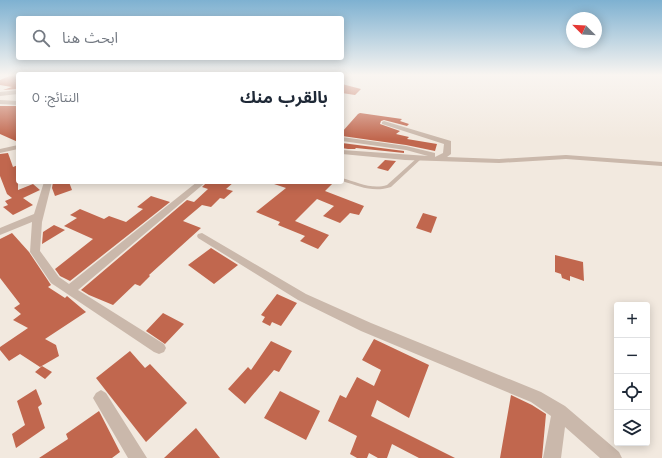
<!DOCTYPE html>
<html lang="ar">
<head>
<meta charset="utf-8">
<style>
	:root { --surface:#fff; --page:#f6f6f7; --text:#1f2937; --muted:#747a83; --line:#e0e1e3 }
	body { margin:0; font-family:Jost,"Noto Sans Arabic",sans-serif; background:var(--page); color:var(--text); direction:rtl }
	.controls { position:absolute; right:12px; bottom:12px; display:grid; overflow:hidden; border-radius:4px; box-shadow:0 2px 10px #0003 }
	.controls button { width:36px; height:36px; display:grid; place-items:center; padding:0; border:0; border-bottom:1px solid var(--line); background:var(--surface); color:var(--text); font:20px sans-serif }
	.compass { position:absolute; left:566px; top:12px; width:36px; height:36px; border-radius:50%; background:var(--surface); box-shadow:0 2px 10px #0003; rotate:294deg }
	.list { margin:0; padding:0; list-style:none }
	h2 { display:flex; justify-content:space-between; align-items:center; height:52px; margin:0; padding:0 16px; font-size:17px }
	h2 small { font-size:13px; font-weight:400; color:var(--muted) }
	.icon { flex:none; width:22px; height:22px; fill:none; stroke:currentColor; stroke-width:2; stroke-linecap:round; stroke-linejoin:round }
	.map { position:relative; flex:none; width:662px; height:458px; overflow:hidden; direction:ltr }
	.search { position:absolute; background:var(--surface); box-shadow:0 2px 10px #0003; left:16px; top:16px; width:328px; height:44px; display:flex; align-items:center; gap:10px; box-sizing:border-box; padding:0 14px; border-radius:4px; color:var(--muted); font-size:15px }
	.panel { position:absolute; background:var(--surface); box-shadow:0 2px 10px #0003; left:16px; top:72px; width:328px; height:112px; border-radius:4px; direction:rtl }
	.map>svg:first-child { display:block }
</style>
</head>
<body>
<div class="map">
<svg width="662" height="458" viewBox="0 0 662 458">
	<rect width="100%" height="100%" fill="#f2e9df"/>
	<path fill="#c1674e" d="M12,75H18V89L3,90L12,87L0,85V80Z
		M342,84L361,89L355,95L342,93Z
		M0,106H18V142L0,134Z
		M360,113L402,119L400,121L409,124L407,126L384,120L381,121L380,124L400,131L396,134L409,137L407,139L437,144L435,151L406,145L342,136V132L358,114Z
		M342,143L404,151V153L356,148L355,149H348L342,148Z
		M8,153L13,167L18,165V190L33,184L40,190L23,198L33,205L13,215L3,207L8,205L5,201L12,198L7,194L0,176V154Z
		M385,160L396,161L388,171L377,168Z
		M53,182H69L72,190L55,196L52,188Z
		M207,182H234L226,189L233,191L224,199L220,198L211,207L202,205L183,221L201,228L149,275L150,276L140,286L135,284L113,305L89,295L81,290L187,200L194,202L208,189L202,187Z
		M274,182H334L325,191L364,206L359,215L350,213L340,223L323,216L334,206L317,199L295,221L329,235L318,249L300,241L305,236L278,225L280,222L256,212L286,188L274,184Z
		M151,196L170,202L70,281L60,276L55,269L93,239L64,226L77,218L70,215L80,209L104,219L109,216L126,222L143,209L137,207Z
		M423,213L437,217L431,233L416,228Z
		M54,225L65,230L42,244L43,232Z
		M12,233L29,252L51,285L48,287L65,298L67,296L86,312L45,339L56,345L59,356L40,367L20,354L9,361L0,350V347L28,328L13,320L21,314L14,308L20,304L0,278V239Z
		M211,248L238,265L214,284L188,265Z
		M555,255L583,262L584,281L570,276V281L562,278L561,274L555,272Z
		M277,294L297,303L281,326L272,322L270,326L262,322L265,317L261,315Z
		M163,313L184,324L165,344L146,331Z
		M374,339L429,365L409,418L377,400L371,416L455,458H419L392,444L387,458H378L369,453L367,458H357L350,454L357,436L328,421L340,395L346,398L357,377L374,386L381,370L362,360Z
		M271,341L292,351L279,372L274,370L245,404L228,389L248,367L251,370Z
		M130,351L145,368L150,364L187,403L146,442L96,378Z
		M42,366L52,372L45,379L35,372Z
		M36,389L42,404L38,407L45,428L16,448L12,434L25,425L17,401Z
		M280,391L320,411L306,440L264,418Z
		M511,395L532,405L546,414L542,458H500Z
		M99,411L120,452L112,458H39L68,439L66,434Z
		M196,428L220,458H164Z"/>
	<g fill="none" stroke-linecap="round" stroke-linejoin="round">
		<path fill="#cab8ab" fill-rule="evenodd" d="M417,158H419L421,159L391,187C373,193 359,186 342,181V178C357,182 372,190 387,185Z"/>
		<path fill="#cab8ab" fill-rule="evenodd" d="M18,90V94L0,96V92Z
			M0,100L18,101V105L0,104Z
			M384,121L451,141V154L447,157L499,159L566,155L662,162V166L566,159L499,163L405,160L342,154V150L428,156L406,150L342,141V137L406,146L435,153V157L443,153L444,144L382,124V122Z
			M18,145V149L0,153V149Z
			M44,182H52L42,222L40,251L59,277L69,284L197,182H206L78,290L164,344L166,348L164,352L159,354L154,352L51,283L30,252L32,222L0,235V228L34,214Z
			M202,233L306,294L371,323L541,392L565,406L619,452L622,458H600L565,427L561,458H543L551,416L531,402L361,331L298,300L198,238L197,236L198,234Z
			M101,390L106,393L147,458H128L93,398L96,393Z"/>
	</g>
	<linearGradient id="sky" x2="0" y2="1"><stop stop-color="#7eb1d1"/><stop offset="0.54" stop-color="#f9f5f1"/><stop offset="1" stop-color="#f9f5f1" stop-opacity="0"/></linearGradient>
	<rect width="662" height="139" fill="url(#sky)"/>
</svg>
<div class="controls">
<button>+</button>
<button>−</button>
<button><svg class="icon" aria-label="locate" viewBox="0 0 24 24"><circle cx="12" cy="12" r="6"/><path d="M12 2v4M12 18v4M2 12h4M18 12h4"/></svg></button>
<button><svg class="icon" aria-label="layers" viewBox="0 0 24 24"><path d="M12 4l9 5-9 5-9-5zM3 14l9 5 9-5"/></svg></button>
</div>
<svg class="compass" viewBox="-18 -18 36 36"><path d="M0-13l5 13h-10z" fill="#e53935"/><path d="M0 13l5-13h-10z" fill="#747a83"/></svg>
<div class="search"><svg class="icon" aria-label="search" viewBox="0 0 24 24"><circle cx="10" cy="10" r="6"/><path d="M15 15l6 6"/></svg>ابحث هنا</div>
<section class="panel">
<h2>بالقرب منك<small>النتائج: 0</small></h2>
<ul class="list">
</ul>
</section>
</div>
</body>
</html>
